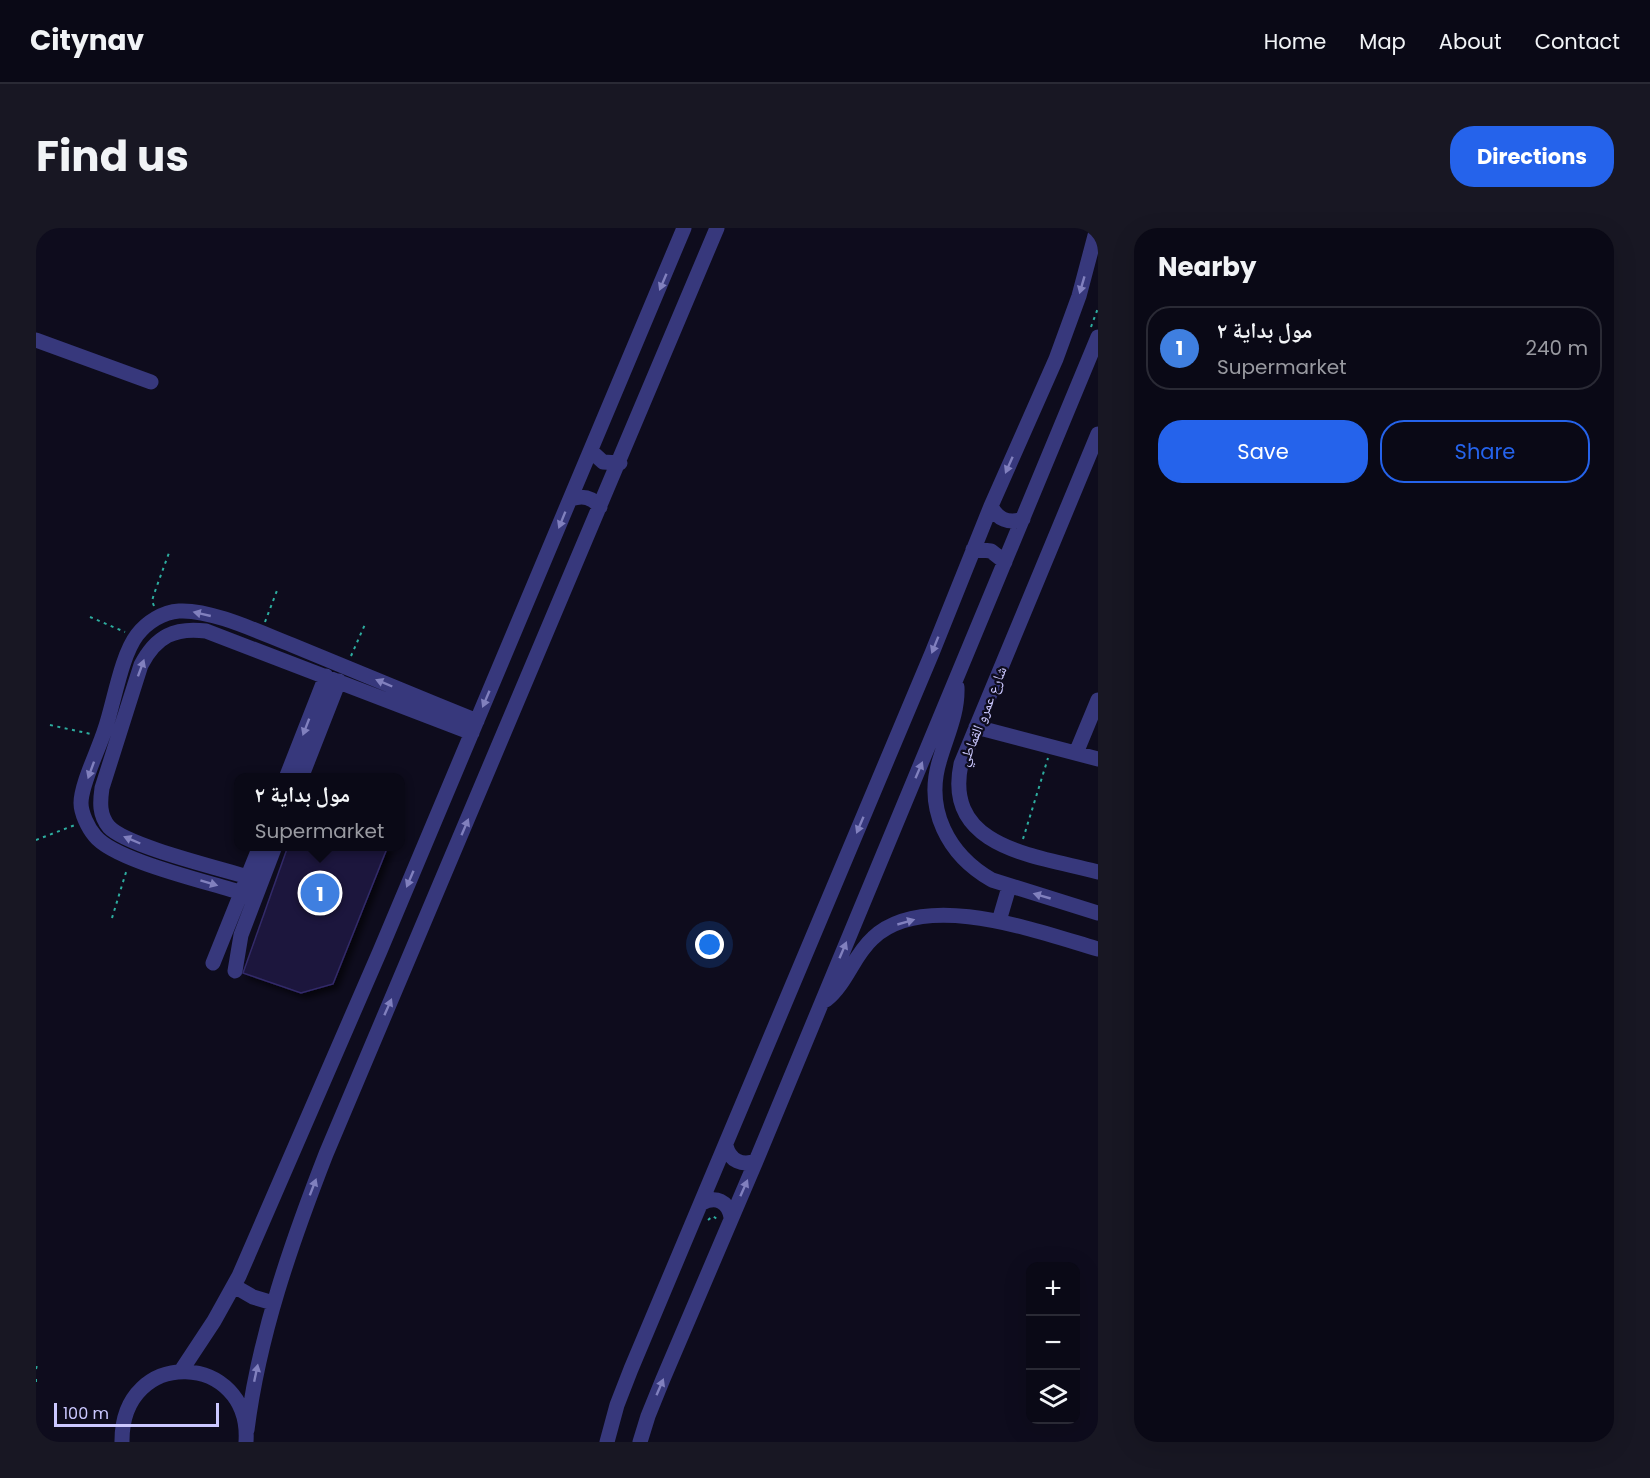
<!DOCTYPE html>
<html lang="en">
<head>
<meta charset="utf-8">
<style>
	:root { --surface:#0a0916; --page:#181723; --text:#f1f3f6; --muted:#999aa1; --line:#2a2a35; --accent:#2563eb }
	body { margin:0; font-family:Poppins,"Noto Naskh Arabic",sans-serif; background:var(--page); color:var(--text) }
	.controls { position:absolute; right:18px; bottom:18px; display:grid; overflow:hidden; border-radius:12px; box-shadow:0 6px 24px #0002 }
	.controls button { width:54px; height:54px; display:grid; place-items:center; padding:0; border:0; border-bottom:2px solid var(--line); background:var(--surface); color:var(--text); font:30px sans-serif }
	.scale { position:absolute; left:18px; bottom:15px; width:165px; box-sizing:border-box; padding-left:6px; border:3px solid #cbc8ff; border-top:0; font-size:16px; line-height:21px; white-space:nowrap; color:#cbc8ff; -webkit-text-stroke:4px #0e0c1d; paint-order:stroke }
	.you { position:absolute; left:674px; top:717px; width:21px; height:21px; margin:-15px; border:4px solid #fff; border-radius:50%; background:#1a73e8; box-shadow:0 0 0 9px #1a73e833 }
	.badge { display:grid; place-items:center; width:39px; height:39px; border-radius:50%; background:var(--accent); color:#fff; font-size:20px; font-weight:700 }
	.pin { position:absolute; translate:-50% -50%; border:3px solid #fff; box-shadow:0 2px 6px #0006 }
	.popup { position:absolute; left:198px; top:545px; width:171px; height:78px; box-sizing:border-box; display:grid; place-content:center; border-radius:12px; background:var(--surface); filter:drop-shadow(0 2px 4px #0005); font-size:20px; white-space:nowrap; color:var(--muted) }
	.popup b { font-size:22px; color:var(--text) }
	.popup::after { content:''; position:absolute; left:50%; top:100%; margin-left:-12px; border:12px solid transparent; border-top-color:var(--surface) }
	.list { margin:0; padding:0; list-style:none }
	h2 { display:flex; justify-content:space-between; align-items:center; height:78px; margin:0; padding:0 24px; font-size:26px }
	h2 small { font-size:20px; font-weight:400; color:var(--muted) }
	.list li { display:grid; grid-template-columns:39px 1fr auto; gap:18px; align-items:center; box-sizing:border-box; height:84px; margin:0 12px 12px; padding:0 12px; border:2px solid var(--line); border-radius:24px }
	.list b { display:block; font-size:22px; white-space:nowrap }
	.list p { margin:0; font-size:20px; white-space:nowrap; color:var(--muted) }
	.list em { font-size:20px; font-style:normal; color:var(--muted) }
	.actions { display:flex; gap:12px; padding:18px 24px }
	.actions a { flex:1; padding:14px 0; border:2px solid var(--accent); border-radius:24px; text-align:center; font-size:21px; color:var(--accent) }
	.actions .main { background:var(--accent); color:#fff }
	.icon { flex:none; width:33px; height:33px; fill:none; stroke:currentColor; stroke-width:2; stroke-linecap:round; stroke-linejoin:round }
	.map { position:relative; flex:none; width:1062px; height:1214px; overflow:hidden; border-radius:24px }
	header { display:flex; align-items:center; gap:36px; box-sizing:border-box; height:84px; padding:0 30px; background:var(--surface); border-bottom:2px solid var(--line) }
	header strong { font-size:28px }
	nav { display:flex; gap:33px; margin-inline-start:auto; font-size:21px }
	.intro { display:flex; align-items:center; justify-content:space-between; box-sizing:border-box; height:144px; padding:0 36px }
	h1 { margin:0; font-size:42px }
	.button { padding:15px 27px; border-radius:24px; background:var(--accent); color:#fff; font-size:21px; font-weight:700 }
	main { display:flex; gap:36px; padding:0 36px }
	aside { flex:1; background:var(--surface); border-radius:24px; box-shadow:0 6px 24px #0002 }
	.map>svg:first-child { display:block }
</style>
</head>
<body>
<header>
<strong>Citynav</strong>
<nav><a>Home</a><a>Map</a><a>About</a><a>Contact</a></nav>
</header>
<div class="intro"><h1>Find us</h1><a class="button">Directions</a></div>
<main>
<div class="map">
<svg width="1062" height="1214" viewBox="0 0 1062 1214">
	<defs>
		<filter id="shadow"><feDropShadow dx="4.5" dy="4.5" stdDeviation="3" flood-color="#0009"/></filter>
	</defs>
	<rect width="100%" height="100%" fill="#0e0c1d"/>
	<path fill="#1d183e" stroke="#332a6a" stroke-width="1.5" filter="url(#shadow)" d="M252,618H352L297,756L265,765L207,745Z"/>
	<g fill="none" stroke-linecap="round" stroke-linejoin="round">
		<path stroke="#2dad9f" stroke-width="2" stroke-dasharray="3 4.5" stroke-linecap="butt" d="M1055,99L1062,80
			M118,378L116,373L118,366L134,322
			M54,389L89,404
			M229,394L242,360
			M315,428L330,394
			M14,497L55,506
			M987,611L1012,530
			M0,612L39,597
			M76,690L91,641
			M672,992L677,988L682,992
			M0,1141L1,1137
			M0,1151V1154"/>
		<path stroke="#37387c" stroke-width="15" d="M0,112L115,154
			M1062,206L925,536C907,621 1002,628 1062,644
			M555,223L567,234L584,235
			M535,271C547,267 556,269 564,279
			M955,278C961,291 973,296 987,291
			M937,321L955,323L969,334
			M921,459C922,485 911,507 904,531C888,581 912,627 956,652L1062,685
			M940,499L1062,531
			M1040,525L1062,472
			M250,550L290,448
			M265,550L303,453
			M212,649C183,640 91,618 73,599C63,587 64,574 66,560L105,437C120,408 139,399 170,403L436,505
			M206,665C173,654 79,633 59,608C52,600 45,585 45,575C45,556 63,521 69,501C78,475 85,428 101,407C111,394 127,384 143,383C175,381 225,405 256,417C317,442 379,468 441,493
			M963,693L973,659
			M177,735L224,618
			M199,743L205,707L239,618
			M790,772C811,755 817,728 837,710C889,661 1003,704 1062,721
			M690,918C694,933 706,938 720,933
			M666,975C680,968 692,973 695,989
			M198,1058L217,1069L237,1075
			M145,1143L178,1093L203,1048L344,723L648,0
			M211,1202C223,1107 255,1016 290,926L681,0
			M86,1214C85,1117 216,1124 210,1214
			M571,1214L581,1177L595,1141L896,425L955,278L1020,131L1043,68L1061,0
			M604,1214L612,1188L627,1151L720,933L1062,109"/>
	</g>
	<defs><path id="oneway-solid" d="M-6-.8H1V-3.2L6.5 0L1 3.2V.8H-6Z" transform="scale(1.5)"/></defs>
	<g fill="#8180be">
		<use href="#oneway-solid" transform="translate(627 54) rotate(113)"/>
		<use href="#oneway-solid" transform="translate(1046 57) rotate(106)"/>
		<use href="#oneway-solid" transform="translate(973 237) rotate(114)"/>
		<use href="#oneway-solid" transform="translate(526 292) rotate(112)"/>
		<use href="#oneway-solid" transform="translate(166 386) rotate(-167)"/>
		<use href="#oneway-solid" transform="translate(899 417) rotate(112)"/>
		<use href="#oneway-solid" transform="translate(105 440) rotate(-70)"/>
		<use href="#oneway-solid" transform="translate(348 455) rotate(-157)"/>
		<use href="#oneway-solid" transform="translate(450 471) rotate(113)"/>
		<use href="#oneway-solid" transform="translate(270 499) rotate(111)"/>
		<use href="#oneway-solid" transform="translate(55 542) rotate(110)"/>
		<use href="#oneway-solid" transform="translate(883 542) rotate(-67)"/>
		<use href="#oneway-solid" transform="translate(824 597) rotate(113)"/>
		<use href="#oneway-solid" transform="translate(429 599) rotate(-67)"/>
		<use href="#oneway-solid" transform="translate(96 612) rotate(-157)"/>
		<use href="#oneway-solid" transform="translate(374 651) rotate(113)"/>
		<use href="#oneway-solid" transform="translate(173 655) rotate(17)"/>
		<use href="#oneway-solid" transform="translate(1006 668) rotate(-164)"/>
		<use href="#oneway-solid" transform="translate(870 694) rotate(-16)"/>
		<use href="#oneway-solid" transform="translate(807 722) rotate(-67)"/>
		<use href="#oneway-solid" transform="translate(352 779) rotate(-66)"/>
		<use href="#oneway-solid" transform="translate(277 959) rotate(-69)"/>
		<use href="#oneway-solid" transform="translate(708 960) rotate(-66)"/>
		<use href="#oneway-solid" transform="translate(220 1145) rotate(-78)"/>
		<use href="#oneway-solid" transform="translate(624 1159) rotate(-67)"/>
	</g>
	<g text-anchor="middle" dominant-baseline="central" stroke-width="4.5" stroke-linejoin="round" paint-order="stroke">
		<g font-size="15" fill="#cbc8ff" stroke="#0e0c1d">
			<text transform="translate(946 488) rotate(-68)">شارع عمرو القماطي</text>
		</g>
	</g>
</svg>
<div class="controls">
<button>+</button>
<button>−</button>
<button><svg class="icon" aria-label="layers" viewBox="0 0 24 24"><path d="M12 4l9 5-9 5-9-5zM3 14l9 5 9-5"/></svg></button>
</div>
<div class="scale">100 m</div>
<div class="you"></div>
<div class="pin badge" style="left:284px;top:665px;background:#3f7fe0">1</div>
<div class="popup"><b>مول بداية ۲</b>Supermarket</div>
</div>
<aside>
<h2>Nearby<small></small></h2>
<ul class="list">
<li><span class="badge" style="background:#3f7fe0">1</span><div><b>مول بداية ۲</b><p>Supermarket</p></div><em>240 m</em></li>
</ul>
<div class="actions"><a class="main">Save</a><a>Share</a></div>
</aside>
</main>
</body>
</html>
